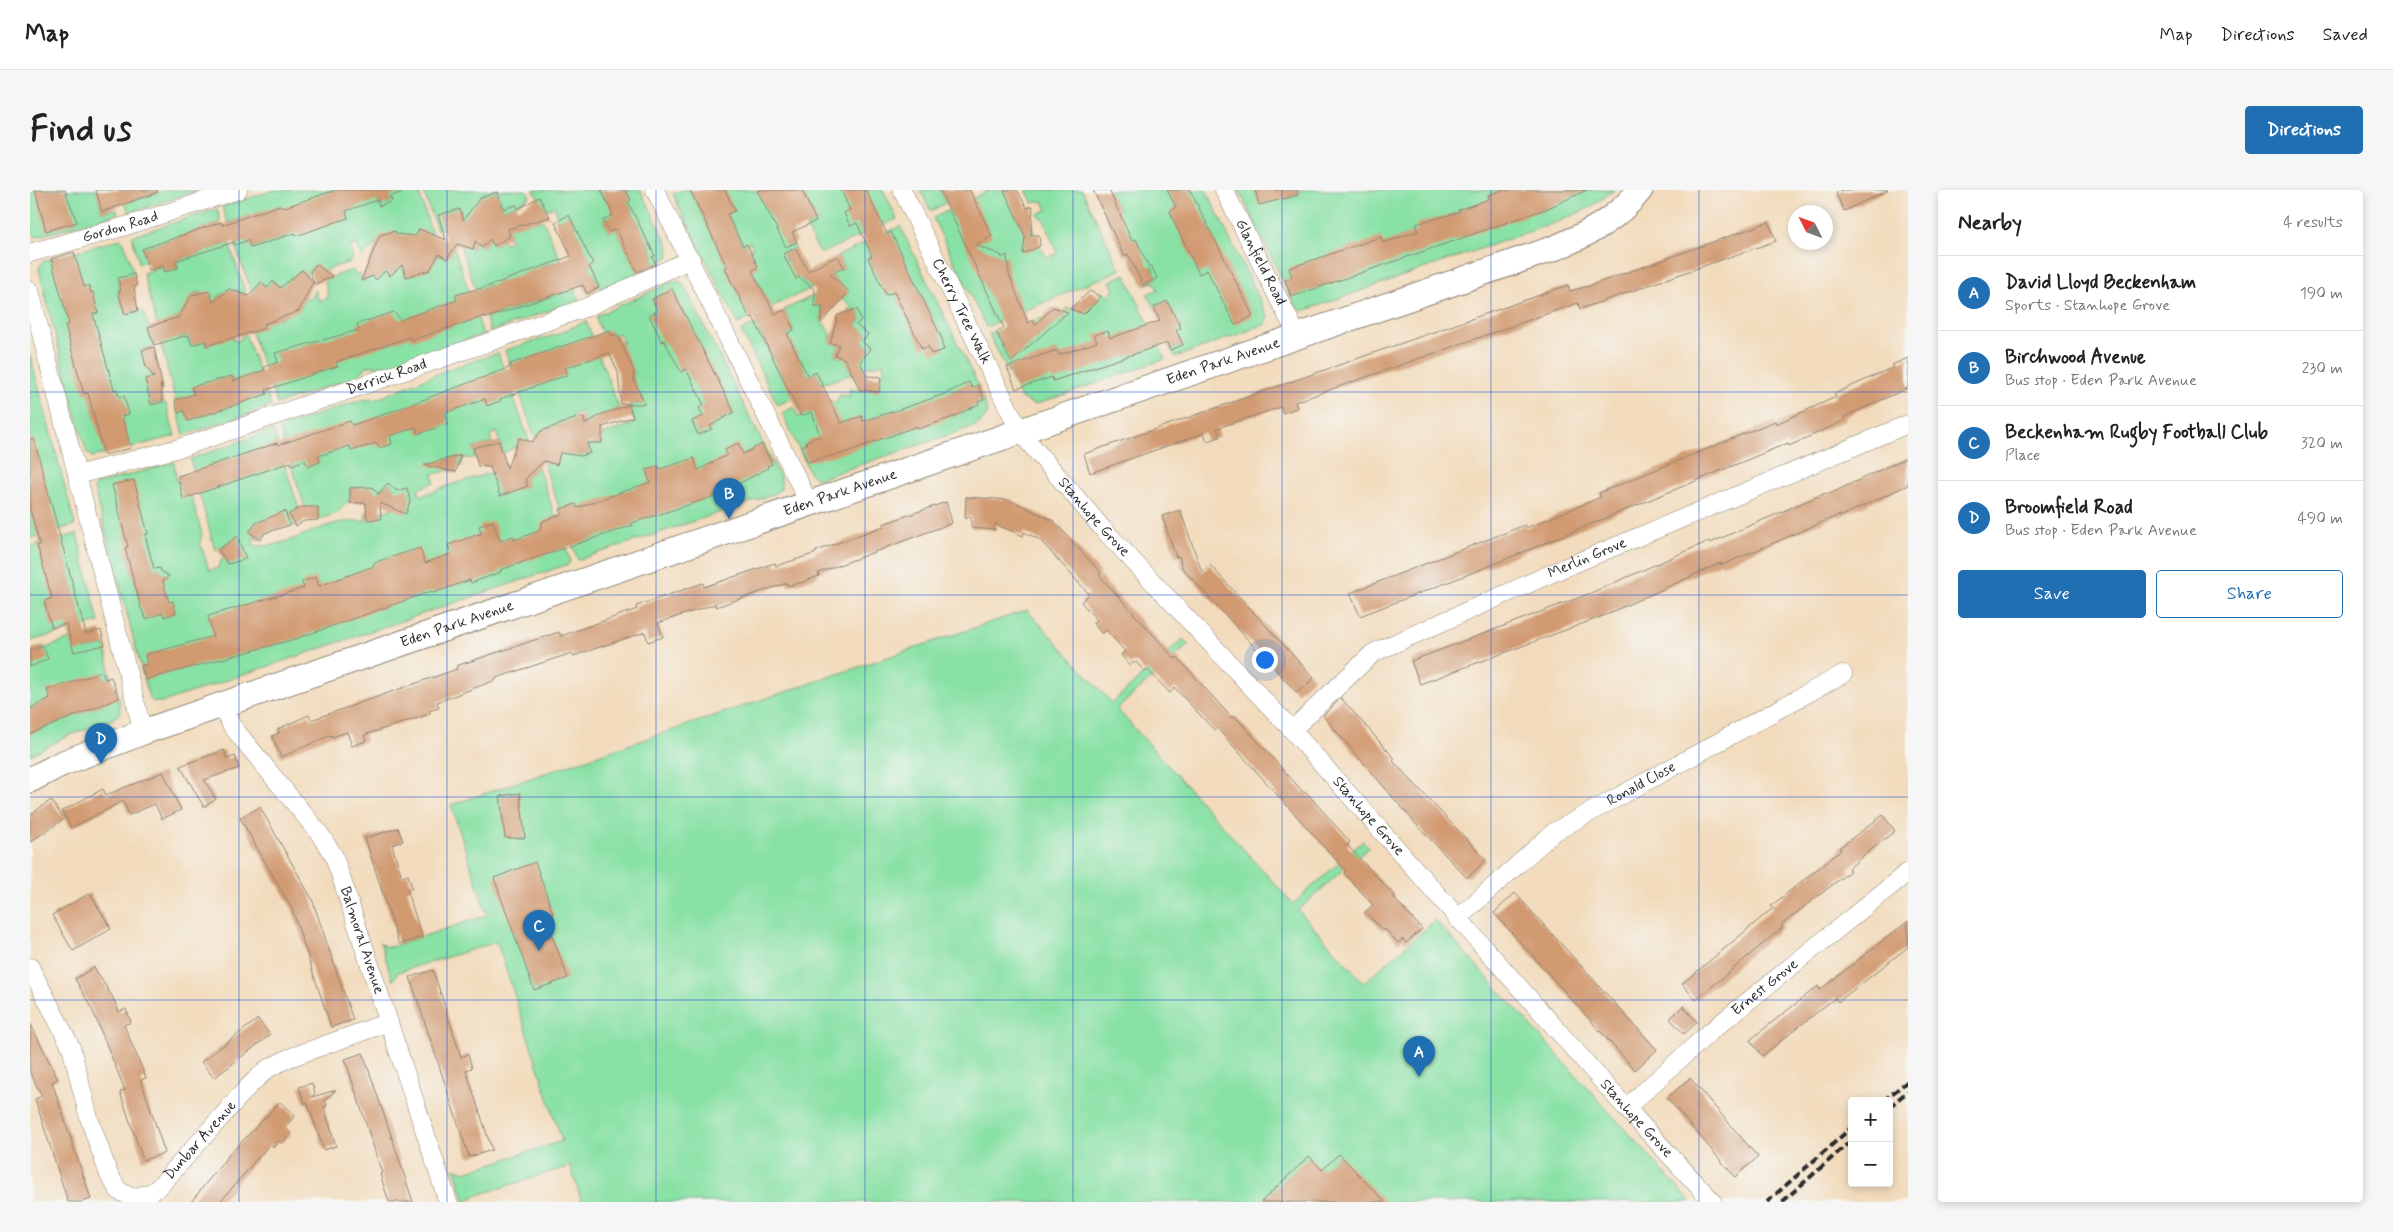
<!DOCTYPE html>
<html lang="en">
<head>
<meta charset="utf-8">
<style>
	:root { --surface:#fff; --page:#f6f6f6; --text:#222; --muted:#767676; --line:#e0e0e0; --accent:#1f6fb2 }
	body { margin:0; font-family:Mynerve,sans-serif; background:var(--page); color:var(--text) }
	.controls { position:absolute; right:15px; bottom:15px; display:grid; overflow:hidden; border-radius:5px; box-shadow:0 2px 8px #0003 }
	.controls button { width:45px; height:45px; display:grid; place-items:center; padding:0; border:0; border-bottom:1px solid var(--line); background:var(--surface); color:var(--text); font:25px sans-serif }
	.compass { position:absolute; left:1758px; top:15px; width:45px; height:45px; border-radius:50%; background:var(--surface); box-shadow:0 2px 8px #0003; rotate:312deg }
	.you { position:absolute; left:1234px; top:469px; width:18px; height:18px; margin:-12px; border:4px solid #fff; border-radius:50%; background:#1a73e8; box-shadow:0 0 0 8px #1a73e833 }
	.badge { display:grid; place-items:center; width:32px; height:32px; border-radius:50%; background:var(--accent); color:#fff; font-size:16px; font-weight:700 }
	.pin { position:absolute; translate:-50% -41px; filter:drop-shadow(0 1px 2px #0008) }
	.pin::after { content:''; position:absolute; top:26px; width:18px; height:15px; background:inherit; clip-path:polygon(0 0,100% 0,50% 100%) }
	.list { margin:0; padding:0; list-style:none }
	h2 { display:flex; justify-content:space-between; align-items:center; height:65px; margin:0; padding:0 20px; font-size:21px }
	h2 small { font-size:16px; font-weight:400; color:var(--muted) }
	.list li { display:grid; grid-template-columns:32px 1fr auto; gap:15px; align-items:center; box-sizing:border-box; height:75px; padding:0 20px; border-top:1px solid var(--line) }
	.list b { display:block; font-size:19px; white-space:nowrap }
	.list p { margin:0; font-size:16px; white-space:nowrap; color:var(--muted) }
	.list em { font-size:16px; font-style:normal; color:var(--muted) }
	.actions { display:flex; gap:10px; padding:15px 20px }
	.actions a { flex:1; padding:11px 0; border:1px solid var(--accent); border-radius:5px; text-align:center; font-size:18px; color:var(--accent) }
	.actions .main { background:var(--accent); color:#fff }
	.map { position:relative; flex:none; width:1878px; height:1012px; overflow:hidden; border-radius:5px }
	header { display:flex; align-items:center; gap:30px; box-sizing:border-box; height:70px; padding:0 25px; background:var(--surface); border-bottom:1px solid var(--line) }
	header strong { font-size:24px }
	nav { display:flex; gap:28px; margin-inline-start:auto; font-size:18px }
	.intro { display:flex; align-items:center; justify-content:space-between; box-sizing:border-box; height:120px; padding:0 30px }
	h1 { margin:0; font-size:35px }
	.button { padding:12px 22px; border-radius:5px; background:var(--accent); color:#fff; font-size:18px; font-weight:700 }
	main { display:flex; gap:30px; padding:0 30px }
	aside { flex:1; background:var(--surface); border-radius:5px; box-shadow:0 2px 8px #0003 }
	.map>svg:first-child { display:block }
</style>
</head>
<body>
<header>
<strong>Map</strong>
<nav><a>Map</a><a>Directions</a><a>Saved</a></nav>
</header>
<div class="intro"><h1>Find us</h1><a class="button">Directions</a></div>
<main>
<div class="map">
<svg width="1878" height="1012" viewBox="0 0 1878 1012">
	<rect width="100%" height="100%" fill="#f6f6f2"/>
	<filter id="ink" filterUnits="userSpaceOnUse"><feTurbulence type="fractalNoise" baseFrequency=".02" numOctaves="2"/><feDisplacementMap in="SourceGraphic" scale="10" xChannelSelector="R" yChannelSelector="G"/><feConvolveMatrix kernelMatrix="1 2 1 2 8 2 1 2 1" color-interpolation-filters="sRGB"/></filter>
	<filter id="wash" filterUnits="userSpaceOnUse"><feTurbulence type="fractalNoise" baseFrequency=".0096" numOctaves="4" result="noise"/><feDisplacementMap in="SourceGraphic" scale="20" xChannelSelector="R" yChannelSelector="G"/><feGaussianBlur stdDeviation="1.12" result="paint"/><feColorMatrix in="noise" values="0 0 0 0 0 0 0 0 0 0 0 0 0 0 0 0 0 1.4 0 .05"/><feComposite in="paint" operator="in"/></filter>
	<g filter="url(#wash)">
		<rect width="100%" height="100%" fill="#f2dbbc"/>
		<path fill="#88e1a5" stroke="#5a8668" d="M0,0H66L72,22L86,19L88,24L6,47L0,42Z
			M136,0H169L99,23L95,11H102Z
			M244,0H329L346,7L349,16L362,11L359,3L367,0H388L402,44L386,47L369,54L365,41C355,44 342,59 331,67L327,54L320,56L323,69L320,72L292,81L286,74L276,85L272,80L266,85L262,95L252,98L243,91L237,98L231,92L222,102L205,55L218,50L222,58L260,45L251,15L198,33L192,17Z
			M393,0H496L500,6L486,15L473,19L467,2L455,7L433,31L429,18L421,20L425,33L407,40Z
			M503,0H610L638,55L639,66L626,74L622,67L625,66L600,17L573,30L579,42L586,39L608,83L572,100L562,82L550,81L562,75L559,67L532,43L545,37L540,26L527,31L525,17L516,19Z
			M652,0H660L695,72L723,58L720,52L713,56L697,24L704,21L695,0H725L727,3L734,0L750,45L762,40L763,42L753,46L757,56L763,54L765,59L753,64L756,71L769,66L776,83L771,89L782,98L741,117L722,81L728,77L722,65L720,128L708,134L649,17L643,4Z
			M768,0H853L867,29L790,64L776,36L788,30L784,23L771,28L782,22L772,0Z
			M890,0H910L916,13L901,21Z
			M960,0H978L980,7L989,3L1004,42L1002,45L1017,67L1027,64L1026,60L1014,30L1007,24L1017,20L1013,11L1003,13L996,0H1052L1090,80L956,137L903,28Z
			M1079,0H1176L1238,127L1236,134L1146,167L1140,160L1153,155L1139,144L1152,138L1148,131L1136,137L1133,132L1145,126L1142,119L1129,125L1117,104L1128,100L1124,92L1113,95L1127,88L1122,76L1107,83L1098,64L1102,51L1087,24L1076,29L1077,25L1089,19L1086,13L1074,19L1067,8Z
			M1209,0H1225L1229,14L1240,0H1249L1252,11L1260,8L1258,0H1584L1559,18L1530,31L1273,121L1267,118L1261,107Z
			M187,19L191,32L113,59L116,71L109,73L102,46Z
			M509,30L513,31L549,110L460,142L456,128L534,102L525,72L512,76L514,84L462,102L459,95L446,100L430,55L442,59L445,51L452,57L458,52L452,46L457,43L464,55L470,40L474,53L481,51L477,38Z
			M870,36L948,195L958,224L948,235L791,288H786L780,283L752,223L764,217L768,227L781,222L794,209L806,213L810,205L819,206L820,199L836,201C844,193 857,185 853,173L833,178L826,164L841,159L830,150L833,151L838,144L826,136L831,130L827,119L817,122L822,117L812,109L805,99L810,93L800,84L814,78L808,66Z
			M90,49L94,52L104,84L88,89L91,116L107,112L93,116L95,124L108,121L114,122L124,155V157L112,160L117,173L115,175L124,187L115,190L121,215L133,212L136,214L145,246L63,267L57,263L37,193L9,79L12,72L17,70Z
			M199,53L216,105L203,100L200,108L194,103L188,107L193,113L184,114L170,102L163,104L150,126L128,138L113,83L133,76L135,82L148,78L146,71Z
			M424,58L453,144L359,176H337L328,186L247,214L216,127H247L248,129L260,124L257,113L270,119L273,112L271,108H283V101L285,100L289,111L298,108L295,89L323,80L326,85L330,83L332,90L339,88L337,81L346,89L354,80L360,86L371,74L376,87L403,74L409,65L417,69Z
			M1095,84L1135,169L1013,212L1004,215L991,208L959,144L975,138L966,143L974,158L987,151L1010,144L1003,130L1012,128L1020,137L1023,125L1034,129L1036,118L1044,120L1057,108L1067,113L1071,102L1079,106L1084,99L1080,91Z
			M647,90L653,94L751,289V299L742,305L548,370L514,275L515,272L527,275L529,263L542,265L546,259L549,266L560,263L558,255L572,253V245L605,233L600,214H611L603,188L604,181L588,179L580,157L593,152L589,143L574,148L566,129L568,125Z
			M785,105L784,116H792L791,130L801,144L800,153L808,155L810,152L805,165L815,169L822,184L792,194L786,182L778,186L757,144L764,140L754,120Z
			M556,131L589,218L555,234L551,222L542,225L546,237L530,234L517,239L519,243L513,239L505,248L475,160L528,144Z
			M726,134L763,208L748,215L711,141Z
			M208,135H212L241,216L154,245L129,145L145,141L148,148L158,145L162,155L169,153L172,143L176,155L201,138L204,151L212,149Z
			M468,163L499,251L473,263L467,242L460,245L462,253L443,258L446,268H432V275H428L426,282L415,280L414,282L403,284L404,292L388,299L391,306L423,294L474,279L485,300L497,296L495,289L508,277L540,370L539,374L133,512H124L119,508L64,298L65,295L144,272L147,293L154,292L162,308L172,344L170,352L179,380L188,378L199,352L185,360L160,269L243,240L273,331L266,336C254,334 237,340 230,350L224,348L223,355C248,360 276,342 300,335C312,331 323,331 335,331L336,322H352L363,318L366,311L364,298L358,293L347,304L328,298H320V313L318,311L307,323L288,330V317H280L278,326L249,238L331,210L347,209L416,180Z
			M0,165L45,335L0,348Z
			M47,344L69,432L0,451V356Z
			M997,420L1082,513L1153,449L1158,455L1087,519L1263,714L1333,651L1339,657L1268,720L1334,793L1405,730L1661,1012H552L540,976L445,1006L435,1012L424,978L435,982L532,951L467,752L368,782L363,791L350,752L354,756L361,757L457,725L421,615Z
			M50,445L54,460L75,455L81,487L89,508L90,523L83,529L40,545L0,565V477L2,476L0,461L13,456L16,458Z"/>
		<g id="blocks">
			<path fill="#d19a71" d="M5,0H35L47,32L16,41Z
				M66,0H127L128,2L72,22Z
				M306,0H371V3L360,6L362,11L349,16L347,10L316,21L318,28L266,46L265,43L221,58L218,50L205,55L204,52L146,71L148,78L135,82L133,76L119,80L112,59L191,32L192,35L250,15L252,18Z
				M571,0H596L601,10L598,12L625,66L622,67L626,74L607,82L586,39L579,42L573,30L583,25Z
				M660,0H695L705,21L697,24L713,56L717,54L728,77L722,81L745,124L754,120L764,140L757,144L778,186L786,182L811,233L832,226L833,231L877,217L915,204L939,192L942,198L948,195L954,209L948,212L949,214L923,227L888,239L887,236L814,263L777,272L772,256L777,254L776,251L790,246L782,222L771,226L723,127L720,128L701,91L695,78L697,77Z
				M727,0H772L786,31L762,42L767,52L756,57Z
				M811,0H836L857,44L861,42L913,151L911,152L914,160L901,164L898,156L892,159L864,102L856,105L838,68L842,66L827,33L820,36L814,23L820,20Z
				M910,0H940L962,46L945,55L971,65L972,68L977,65L979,84L998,133L1003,130L1005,135L1023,117L1038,122L981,172L966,142L974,138Z
				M974,0H987L997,18L1003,16L1001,45H1009L1010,56L993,64L995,46Z
				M1063,0H1079L1102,51L1106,49L1119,77L1121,76L1127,88L1113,95L1098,64L1094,66Z
				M1137,0H1160L1223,126L1205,135L1177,80L1169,84L1144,32L1140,21L1146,17Z
				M1225,0H1268V5L1229,15Z
				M1472,0H1557L1516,19L1261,107L1255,90L1262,87L1259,78L1351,47L1353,53L1388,41L1386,34L1429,22L1428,20L1459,9L1458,5Z
				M1812,0H1858L1814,21L1806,3Z
				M467,2L473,19L486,15L488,19L509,7L520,27L478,39L480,46L464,56L460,49L452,58L445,51L443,59L427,54L417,69L409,64L400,80L376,87L372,75L360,86L355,81L346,90L343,86L331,91L350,45L365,41L366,44L386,46L389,39L416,50L408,25L430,19L433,30L450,8Z
				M539,25L563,74L559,76L569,97L557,104L553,95L456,128L455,126L382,150L380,147L306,172L308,176L236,200L237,204L158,231L154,221L148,223L145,210L164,204L161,197L202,186L203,191L235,180L234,177L248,172L245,163L329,140L327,134L364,122L370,130L427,110L425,105L459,96L541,66L525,32Z
				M1739,32L1746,51L1717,61L1550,119L1548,113L1382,171L1265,212L1267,218L1253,223L1251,217L1187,238L1190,247L1177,251L1174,243L1060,283L1054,264L1524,100L1538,95L1540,101L1559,96Z
				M765,58L778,81L808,66L814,78L800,84L819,102L791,133L792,116H784L785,100L769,87L766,89L753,64Z
				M44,62L54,97L59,95L61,103L63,102L68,123L63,124L84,200L87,199L89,207L94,206L99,224L92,226L101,258L74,265L58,203L54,204L50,190L35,135L39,134L21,69Z
				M286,74L303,87L284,94L280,82Z
				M272,80L283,92L269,121L234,134L235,138L176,156L175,151L162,155L158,145L124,155L118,137L149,127L161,105L180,101L183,112L199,99L219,106L231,92L237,98L243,91L250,98Z
				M104,84L107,96L104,97L108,121L95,124L88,102L91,101L88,88Z
				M642,99L704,222L680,236L682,239L668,245L662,231L673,226L669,218L674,215L656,179L651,182L634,150L632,152L619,125L628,121L622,109Z
				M1060,101L1071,107L1054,124L1040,119Z
				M1137,111L1151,138L1146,140L1153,155L1140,160L1137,153L1023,191L1022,187L986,199L977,177L1027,160L1029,165L1067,152L1064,145L1078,141L1080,148L1130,131L1124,117Z
				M827,119L831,130L826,135L838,144L832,152L841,159L830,172L837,186L851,187L849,202L830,200L815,169L805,165L809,155L800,153L808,125Z
				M580,140L582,146L587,144L604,181L603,188L615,214H591L588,182L579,163L535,178L537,185L470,209V211L457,216L455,209L415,223L418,234L388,244L386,237L360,246L362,254L349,258L347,253L321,261L320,256L288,266L290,272L277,277L275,270L262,275L261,272L153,309L148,286L247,253L248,255L320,231L322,235L352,225L481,177L480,174Z
				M124,157L133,199L130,194L133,212L121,215L115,189L124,187L116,177L112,160Z
				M1878,168V198L1814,227L1815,230L1759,256L1758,253L1447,381L1330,426L1320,403L1495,335L1496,338L1571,307L1569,303L1745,231L1746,234L1806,207L1804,204L1864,177L1862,175Z
				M599,215L603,227L572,237V253H557L560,263L551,266L530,263L527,275L514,271L495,289L498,296L470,306L460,277L448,276L443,258L469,251L477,278L489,248L502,252L511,241L553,226L555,234L572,224Z
				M0,249H4L56,444L71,440L75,455L44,462L36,434L22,438L14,411L22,408L7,355H10L0,320Z
				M708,253L713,264L732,254L742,274L737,276L738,278L686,306L602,333L603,335L470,380L471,382L441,393L440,390L403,403L402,401L265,449L115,490L111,476L117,474L115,465L183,446L178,426L274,398L272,392L286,387L289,396L344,376L343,374L349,371L390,358L395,373L421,364L418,355L452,343L449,336L463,331L470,351L483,346L484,350L509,341L513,331L532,324L530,319L546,314L547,318L620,292L616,280L629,276L630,279L664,268L668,280L697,265L695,260Z
				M431,265L426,282L394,275Z
				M1878,267V295L1809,327V325L1692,375L1691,373L1568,428L1390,494L1381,471L1561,403L1679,351L1680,353L1779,310L1796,303L1797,305Z
				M104,290L118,344L115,345L124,379L130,378L131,381L139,386L133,391L139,412L143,411L146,423L134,427L133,423L116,429L111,418L95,358L98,357L82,295Z
				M358,293L367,301L377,298L380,311L376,324L350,313L351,329L337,330L336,313H320V298L342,297L348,304Z
				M936,307L980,310L1024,331L1071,383L1069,385L1145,469L1147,467L1202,528L1205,526L1274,603L1276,602L1320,652L1317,655L1365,706L1364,708L1392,739L1376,753L1373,749L1368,753L1355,739L1353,741L1335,722L1343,715L1314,683L1316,681L1187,538L1184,540L1145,498L1140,503L1117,479L1115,482L1105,471L1100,475L1091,465L1095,461L1076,440L1072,444L1063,433L1067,430L1051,412L1059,404L1010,350L994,342L993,346L965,334V340L941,338V326L935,329Z
				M916,312L922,333L788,383L789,386L773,392L758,396L757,393L686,417L685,414L628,433L633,447L618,452L615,442L543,466L542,463L466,488V490L407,512L409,518L399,521L400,524L334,545L336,551L322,556L317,542L302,547L301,545L251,567L242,546L249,543L248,539L279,525L281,530L427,479L426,476L529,442L531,446L607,419L606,416L673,393L674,397L745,373L746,376L786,363V361L854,336L853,334Z
				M271,317H288V330L274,331L266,336L259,324Z
				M1150,320L1172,382L1180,375L1284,488L1267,503L1152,378L1149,366L1146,367L1132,326Z
				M255,321L260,335L235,343L230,350L219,342L226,333Z
				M207,346L216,369L198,374L188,360Z
				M13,456L18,469L0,477V461Z
				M72,482L75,489L81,487L89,508L0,544V519L20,508L17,500Z
				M1311,508L1365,569L1363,571L1456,670L1437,688L1386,634L1293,526Z
				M194,560L197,569L205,566L209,578L174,590L186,609L174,617L150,576Z
				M133,582L151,620L132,629L125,614L99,625L93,611L41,638L32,621L73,599L76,605Z
				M490,603L495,648H475L470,606Z
				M21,610L34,629L0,652V625Z
				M230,617L282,709L323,830L301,837L262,719L210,628Z
				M1853,625L1865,641L1833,666L1818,679L1820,681L1751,735L1753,737L1666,810L1652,794L1743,718L1741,716L1811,660L1809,658Z
				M368,638L373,651L362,655L372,687L378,685L382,698L377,700L392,747L369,754L335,648Z
				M505,672L524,726L516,729L538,788L504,800L464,688Z
				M60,703L81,739L43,761L22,725Z
				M1485,703L1627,860L1605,880L1464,723Z
				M1878,731V757L1808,812L1805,808L1732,866L1720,850L1788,796L1790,800Z
				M64,777L83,808L89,822L96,819L101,832L94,835L116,888L111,890L135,963L113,970L90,902L95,900L62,819L45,789Z
				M403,780L431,867L438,864L442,878L436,880L462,960L439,967L380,787Z
				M1653,816L1667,832L1654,844L1640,829Z
				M228,829L240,845L184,888L171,872Z
				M0,833L28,889L22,892L61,1009L52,1012H38L5,909L12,906L0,882Z
				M333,863L365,957L383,1012H359L350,984L352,983L315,869Z
				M1660,888L1728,967L1705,987L1637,908Z
				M282,893L285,903L282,907L306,900L295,910L297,916L294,917L306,956L294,960L277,912L275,914L269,897Z
				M250,912L265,926L255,937L261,944L252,953L249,951L243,957L240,954L190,1012H161L198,966Z
				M1309,964L1355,1012H1231L1279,966L1292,980Z"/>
		</g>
	</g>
	<g filter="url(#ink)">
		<use href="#blocks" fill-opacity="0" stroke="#8e8374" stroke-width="1"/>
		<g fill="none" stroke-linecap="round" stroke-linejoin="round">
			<g stroke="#8e8374" stroke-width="19">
				<g id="street">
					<path d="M625,0L780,315"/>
					<path id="s1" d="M872,0L990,242L1073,339L1262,540L1596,918L1683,1012"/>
					<path id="s2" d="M1194,0L1267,145"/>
					<path id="s3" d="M0,63L96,36L208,0"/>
					<path d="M0,101L113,542"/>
					<path id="s4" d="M47,285L153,257L468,149L557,117L661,69"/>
					<path id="s5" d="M191,515L202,536L289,643L304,666L418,1012"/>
					<path id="s6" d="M1262,540L1343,463L1529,380L1878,234"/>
					<path id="s7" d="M1427,729L1524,642L1813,484"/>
					<path id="s8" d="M0,777L41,857L59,928L79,985L89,1001L103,1008L122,1002L129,997L217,898L237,879L259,868L359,832"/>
					<path id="s9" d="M1596,918L1680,842L1878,682"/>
				</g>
			</g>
			<g stroke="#8e8374" stroke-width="27">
				<g id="secondary">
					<path id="s10" d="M0,590L31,574L113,542L1522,59C1557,45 1586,30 1610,0"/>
				</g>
			</g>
			<use href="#street" stroke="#fff" stroke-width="18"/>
			<use href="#secondary" stroke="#fff" stroke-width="25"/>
			<path stroke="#2b2b2b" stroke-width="4" stroke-dasharray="8 4" stroke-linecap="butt" d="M1853,911L1878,891
				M1859,917L1878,901
				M1737,1012L1822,937
				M1752,1012L1822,950"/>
		</g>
	</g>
	<path fill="none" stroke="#1d4ed8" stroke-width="1" stroke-opacity="0.55" d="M209,0V1012M417,0V1012M626,0V1012M835,0V1012M1043,0V1012M1252,0V1012M1461,0V1012M1669,0V1012M0,202H1878M0,405H1878M0,607H1878M0,810H1878"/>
	<g text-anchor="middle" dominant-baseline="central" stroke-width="4.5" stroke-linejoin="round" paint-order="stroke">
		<g font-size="15" fill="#2b2b2b" stroke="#f6f6f2">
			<text stroke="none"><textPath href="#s3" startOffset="94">Gordon Road</textPath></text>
			<text stroke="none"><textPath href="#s2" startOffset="81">Glanfield Road</textPath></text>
			<text stroke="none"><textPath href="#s1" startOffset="135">Cherry Tree Walk</textPath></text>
			<text stroke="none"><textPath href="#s10" startOffset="1265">Eden Park Avenue</textPath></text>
			<text stroke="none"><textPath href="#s4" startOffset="325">Derrick Road</textPath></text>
			<text stroke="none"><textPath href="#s10" startOffset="860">Eden Park Avenue</textPath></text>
			<text stroke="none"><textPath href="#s1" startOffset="382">Stanhope Grove</textPath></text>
			<text stroke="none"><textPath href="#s6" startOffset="346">Merlin Grove</textPath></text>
			<text stroke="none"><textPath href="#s10" startOffset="455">Eden Park Avenue</textPath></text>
			<text stroke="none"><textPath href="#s7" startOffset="230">Ronald Close</textPath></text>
			<text stroke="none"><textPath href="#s1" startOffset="788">Stanhope Grove</textPath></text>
			<text stroke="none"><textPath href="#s5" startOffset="278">Balmoral Avenue</textPath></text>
			<text stroke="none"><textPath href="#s9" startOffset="184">Ernest Grove</textPath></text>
			<text stroke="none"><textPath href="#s1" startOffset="1192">Stanhope Grove</textPath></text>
			<text stroke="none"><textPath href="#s8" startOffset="349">Dunbar Avenue</textPath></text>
		</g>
	</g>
</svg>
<div class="controls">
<button>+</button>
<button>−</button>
</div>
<svg class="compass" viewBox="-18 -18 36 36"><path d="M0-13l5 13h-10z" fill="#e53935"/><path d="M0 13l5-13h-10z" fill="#767676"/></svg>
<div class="you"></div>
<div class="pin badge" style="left:1389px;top:887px">A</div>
<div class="pin badge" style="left:699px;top:329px">B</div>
<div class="pin badge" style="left:509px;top:761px">C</div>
<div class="pin badge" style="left:71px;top:574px">D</div>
</div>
<aside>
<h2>Nearby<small>4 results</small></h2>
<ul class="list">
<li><span class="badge">A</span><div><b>David Lloyd Beckenham</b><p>Sports · Stanhope Grove</p></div><em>190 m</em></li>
<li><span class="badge">B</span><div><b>Birchwood Avenue</b><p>Bus stop · Eden Park Avenue</p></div><em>230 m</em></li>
<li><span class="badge">C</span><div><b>Beckenham Rugby Football Club</b><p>Place</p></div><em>320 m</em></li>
<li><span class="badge">D</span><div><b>Broomfield Road</b><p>Bus stop · Eden Park Avenue</p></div><em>490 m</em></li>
</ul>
<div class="actions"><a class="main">Save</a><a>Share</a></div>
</aside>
</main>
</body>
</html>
